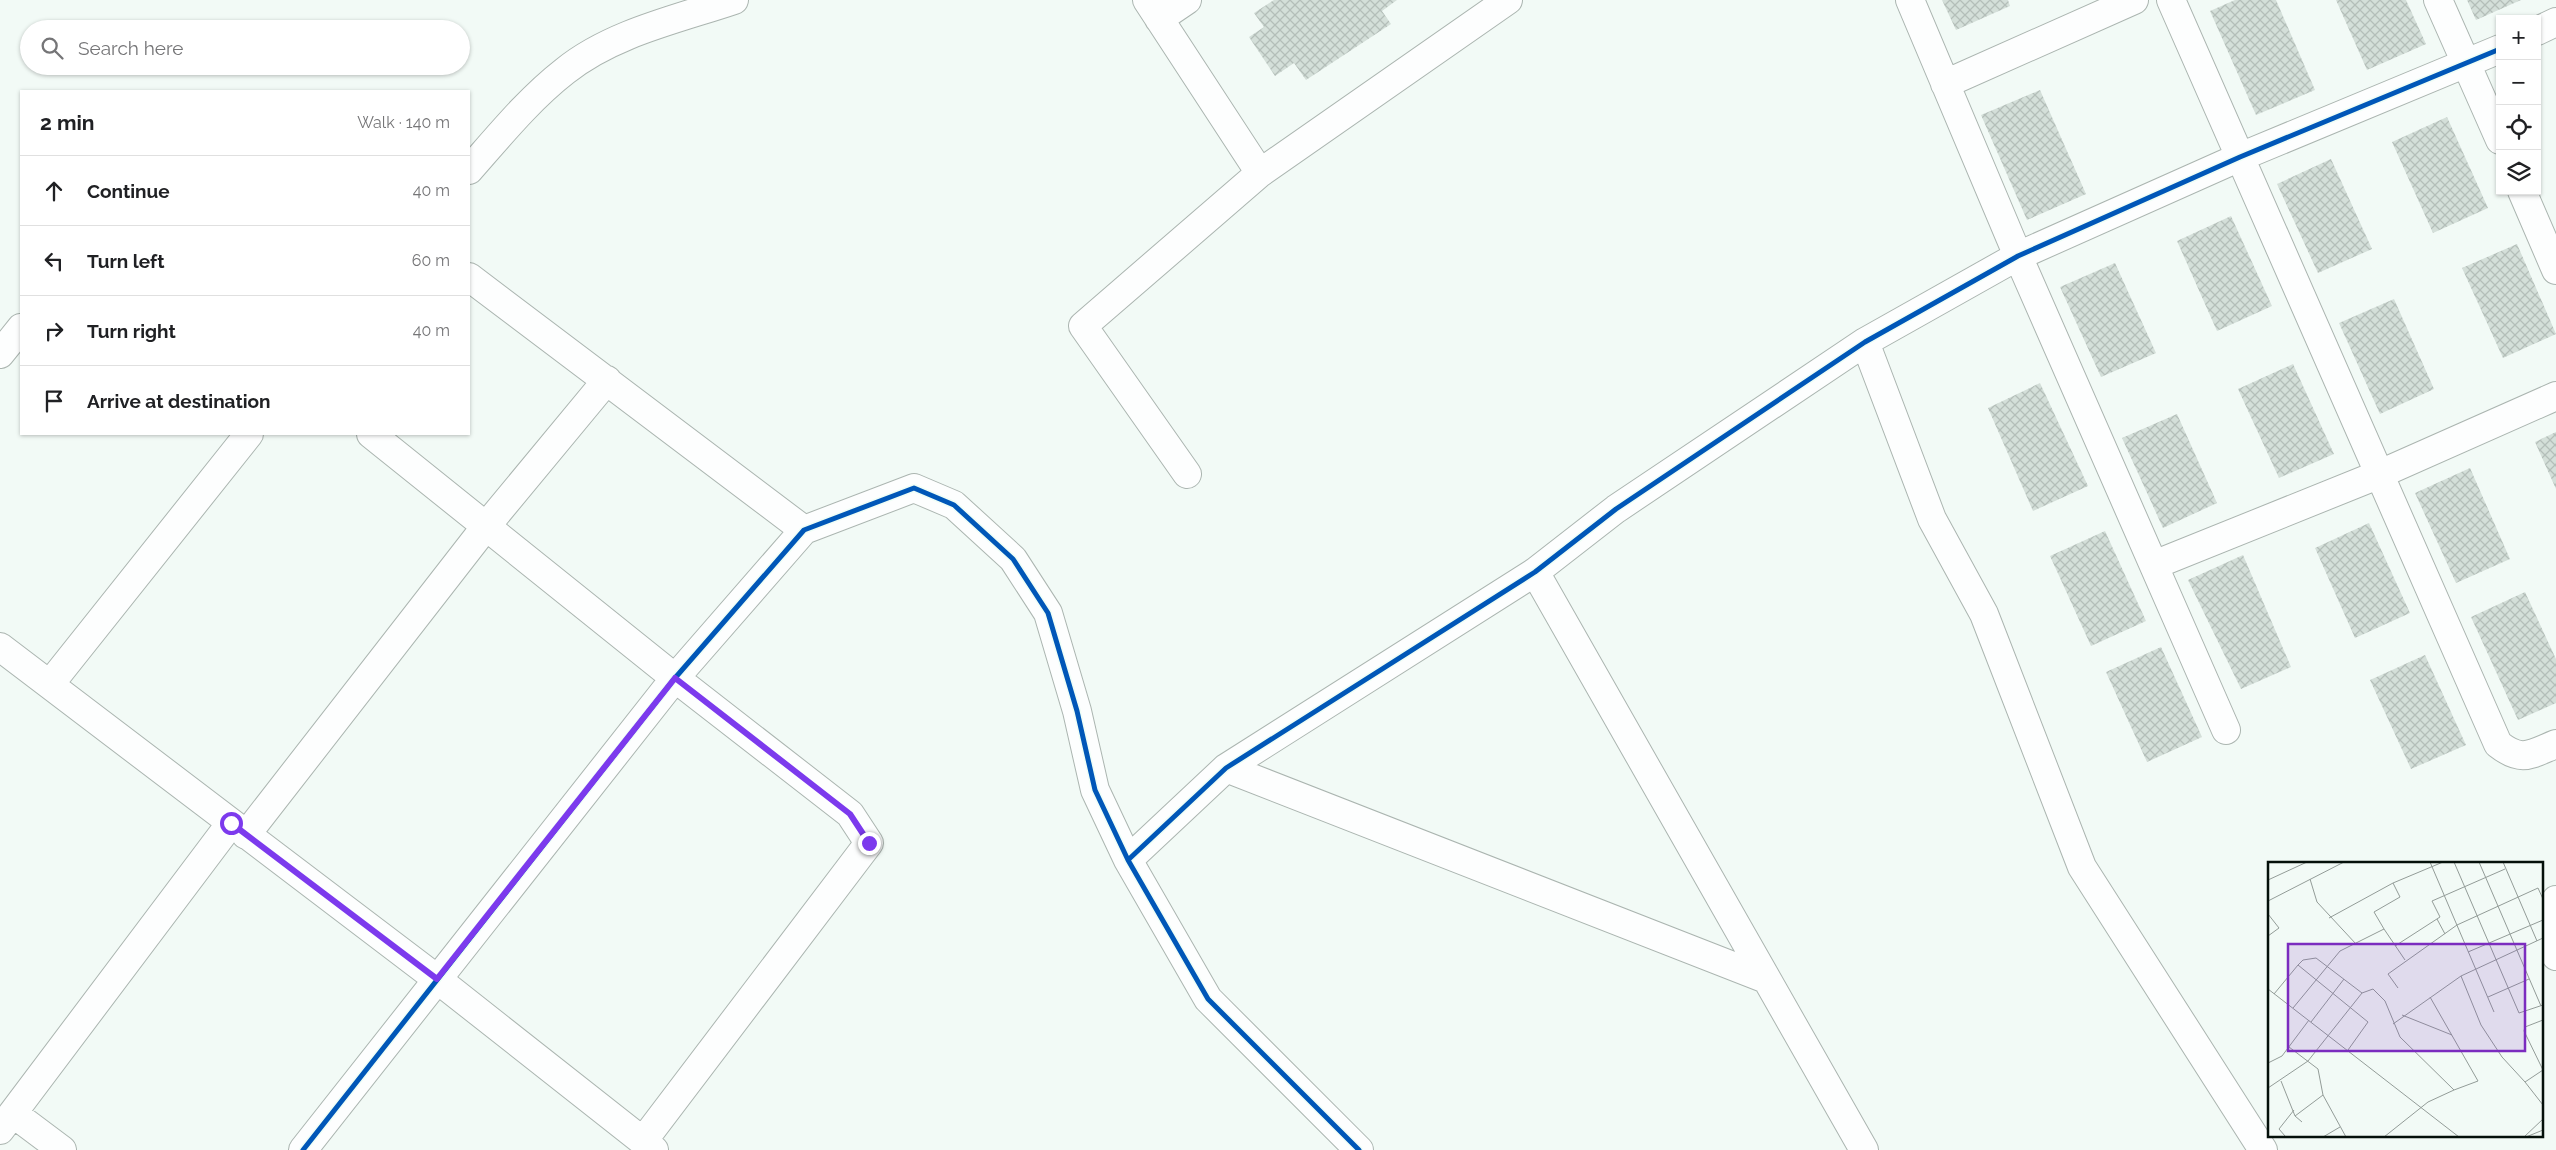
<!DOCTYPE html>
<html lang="en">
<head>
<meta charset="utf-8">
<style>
	:root { --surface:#fff; --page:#f6f6f6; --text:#202124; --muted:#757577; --line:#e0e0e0 }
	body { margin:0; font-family:Raleway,sans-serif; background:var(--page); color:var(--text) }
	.controls { position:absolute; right:15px; top:15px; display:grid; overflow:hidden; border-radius:0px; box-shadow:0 1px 4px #0004 }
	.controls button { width:45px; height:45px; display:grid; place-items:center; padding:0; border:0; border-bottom:1px solid var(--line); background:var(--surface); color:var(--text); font:25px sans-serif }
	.stop { position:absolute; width:15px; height:15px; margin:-11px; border:4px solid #7c3aed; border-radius:50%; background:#fff }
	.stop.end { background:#7c3aed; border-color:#fff; box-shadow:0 1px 5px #0008 }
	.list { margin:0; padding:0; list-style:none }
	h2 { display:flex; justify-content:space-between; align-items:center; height:65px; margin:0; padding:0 20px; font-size:21px }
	h2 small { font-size:16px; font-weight:400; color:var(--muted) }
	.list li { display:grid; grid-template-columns:32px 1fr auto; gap:15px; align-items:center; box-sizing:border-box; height:70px; padding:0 20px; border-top:1px solid var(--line) }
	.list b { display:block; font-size:19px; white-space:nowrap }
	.list em { font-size:16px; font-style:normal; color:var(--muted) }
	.icon { flex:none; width:28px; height:28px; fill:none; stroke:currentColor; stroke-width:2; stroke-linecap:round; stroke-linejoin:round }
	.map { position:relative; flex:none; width:2556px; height:1150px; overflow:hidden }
	.search { position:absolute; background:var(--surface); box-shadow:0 1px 4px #0004; left:20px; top:20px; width:450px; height:55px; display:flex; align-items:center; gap:12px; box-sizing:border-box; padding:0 18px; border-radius:28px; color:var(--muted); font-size:19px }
	.panel { position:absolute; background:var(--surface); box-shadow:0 1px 4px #0004; left:20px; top:90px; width:450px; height:345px; border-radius:0px }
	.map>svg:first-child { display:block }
</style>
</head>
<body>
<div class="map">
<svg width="2556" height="1150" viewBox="0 0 2556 1150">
	<defs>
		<pattern id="building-cross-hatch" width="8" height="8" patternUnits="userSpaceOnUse" patternTransform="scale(1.25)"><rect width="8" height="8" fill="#d4dfd9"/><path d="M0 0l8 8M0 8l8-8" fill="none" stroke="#b4beb9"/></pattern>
	</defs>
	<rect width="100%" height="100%" fill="#f2faf6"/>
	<path fill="url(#building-cross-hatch)" d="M1274,0H1397L1382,11L1391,24L1306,80L1294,63L1275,76L1249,37L1264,27L1254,13Z
		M1942,0H2008L2010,6L1956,30Z
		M2235,0H2276L2315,90L2256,115L2210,11Z
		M2336,0H2406L2426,44L2367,70Z
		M2467,0H2521L2476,20Z
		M2040,90L2086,194L2027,220L1981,115Z
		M2447,117L2488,208L2433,233L2392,142Z
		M2331,159L2372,249L2318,273L2277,184Z
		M2231,216L2272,306L2217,331L2177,241Z
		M2517,244L2556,334L2503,358L2462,268Z
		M2115,263L2156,353L2101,377L2060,287Z
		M2394,299L2434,389L2380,414L2339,323Z
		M2293,364L2334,454L2279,478L2238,389Z
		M2040,383L2088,486L2033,511L1988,408Z
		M2177,414L2217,503L2163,528L2122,438Z
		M2556,432V489L2535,442Z
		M2470,468L2510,559L2456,583L2415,493Z
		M2369,523L2410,613L2355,638L2315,548Z
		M2105,531L2146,621L2091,646L2050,556Z
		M2243,555L2291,667L2241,689L2188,580Z
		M2525,592L2556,659V703L2518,720L2471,617Z
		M2161,647L2202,737L2147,762L2106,672Z
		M2425,655L2466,745L2411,769L2370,680Z"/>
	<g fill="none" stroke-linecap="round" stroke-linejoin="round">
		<g stroke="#abb5b0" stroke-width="30">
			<path id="street" d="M1147,0L1260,173
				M1910,0L2018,256L2226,730
				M2171,0L2498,744C2522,763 2531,754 2556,744
				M2438,0L2500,140
				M1159,19L1187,0
				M2537,31L2556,22
				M1945,84L2134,0
				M469,170C499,136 529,99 565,71C612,33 678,19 734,0
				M2522,191L2556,270
				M469,277L804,530
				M1865,342L1932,519L1984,614L2082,867L2263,1150
				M0,354L21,328
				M371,434L675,678L850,814L869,843L643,1141
				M1187,474L1083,326L1260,173L1508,0
				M2154,565L2380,474L2556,396
				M1535,572L1864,1150
				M0,647L437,979L654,1150
				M50,684L249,434
				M1226,768L1766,979
				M246,835L487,525L607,380
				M1128,860L1226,768L1535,572L1616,509L1865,342L2018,256L2240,157L2500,49
				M2556,900C2544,919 2547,937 2556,956
				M14,1114L62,1150
				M0,1130L231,823
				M303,1150L675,678L804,530L914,488L954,505L1013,559L1048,613L1077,711L1095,790L1128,860L1208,999L1359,1150"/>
		</g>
		<use href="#street" stroke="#fdfefe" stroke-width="28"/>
		<g stroke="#effef6" stroke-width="8">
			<path id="cycleway" d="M1128,860L1226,768L1535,572L1616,509L1865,342L2018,256L2240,157L2500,49
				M303,1150L675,678L804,530L914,488L954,505L1013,559L1048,613L1077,711L1095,790L1128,860L1208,999L1359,1150"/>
		</g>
		<use href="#cycleway" stroke="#0057b8" stroke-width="5"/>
	</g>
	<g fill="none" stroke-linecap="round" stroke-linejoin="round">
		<path stroke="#7c3aed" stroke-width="6" d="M231,823L437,979L675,678L850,814L869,843"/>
	</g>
	<g transform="translate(2268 862)">
		<rect width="275" height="275" fill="#f2faf6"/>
		<path fill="none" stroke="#939c98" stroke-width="1" d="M162,0L226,150M186,0L251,151L275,143M211,0L273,144M235,0L269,79M42,17L49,40L88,82M0,18L39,0M0,39L76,0M0,52L11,66L0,74M61,56L125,21M169,57L177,72M116,67L137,98M127,84L172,55L164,39L237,7M200,90L275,58M30,103L35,98L48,96L94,131M193,114L213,163L234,195L257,220L275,208M130,126L120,112L189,63L270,26L275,37M0,127L191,275M6,132L30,103L100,160L80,188M220,135L261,117M25,146L72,89L116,67L106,50L132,35L125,21L175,0M134,153L184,173M43,160L76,117M125,162L193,114L275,76M21,185L50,207L55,233L78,275M0,201L14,194L41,158M275,208L256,169L257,165L275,158M13,219L27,254L34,260M257,220L275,243M0,226L40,199L94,131L105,127L117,139L132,175L186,228L210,219L162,135M27,254L55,233M17,274L11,267L26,248M55,275L72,265M116,275L160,240L186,228M256,275L275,257M258,275L275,268"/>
		<path fill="#7b2cbf" fill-opacity="0.15" stroke="#7b2cbf" stroke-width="2.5" d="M20,82H257V189H20Z"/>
		<rect width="275" height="275" fill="none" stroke="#04100a" stroke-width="2.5"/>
	</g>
</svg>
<div class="controls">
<button>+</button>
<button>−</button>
<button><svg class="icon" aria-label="locate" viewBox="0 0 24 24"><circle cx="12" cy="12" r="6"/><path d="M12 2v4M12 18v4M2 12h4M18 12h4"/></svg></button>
<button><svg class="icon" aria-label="layers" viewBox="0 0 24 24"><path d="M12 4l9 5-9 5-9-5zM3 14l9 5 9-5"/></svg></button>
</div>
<div class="stop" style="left:231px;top:823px"></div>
<div class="stop end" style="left:869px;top:843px"></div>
<div class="search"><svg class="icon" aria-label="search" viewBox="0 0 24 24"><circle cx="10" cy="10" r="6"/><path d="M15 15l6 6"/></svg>Search here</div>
<section class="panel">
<h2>2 min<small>Walk · 140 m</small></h2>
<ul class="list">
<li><svg class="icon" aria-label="ahead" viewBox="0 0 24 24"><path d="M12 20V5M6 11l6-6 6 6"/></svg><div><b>Continue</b></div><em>40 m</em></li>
<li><svg class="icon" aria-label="left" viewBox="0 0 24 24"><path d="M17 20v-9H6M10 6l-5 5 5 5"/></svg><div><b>Turn left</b></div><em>60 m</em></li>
<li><svg class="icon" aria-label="right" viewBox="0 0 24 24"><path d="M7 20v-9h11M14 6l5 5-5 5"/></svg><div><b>Turn right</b></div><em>40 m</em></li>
<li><svg class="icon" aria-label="arrive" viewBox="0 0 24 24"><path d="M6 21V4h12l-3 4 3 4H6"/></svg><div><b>Arrive at destination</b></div></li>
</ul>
</section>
</div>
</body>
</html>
